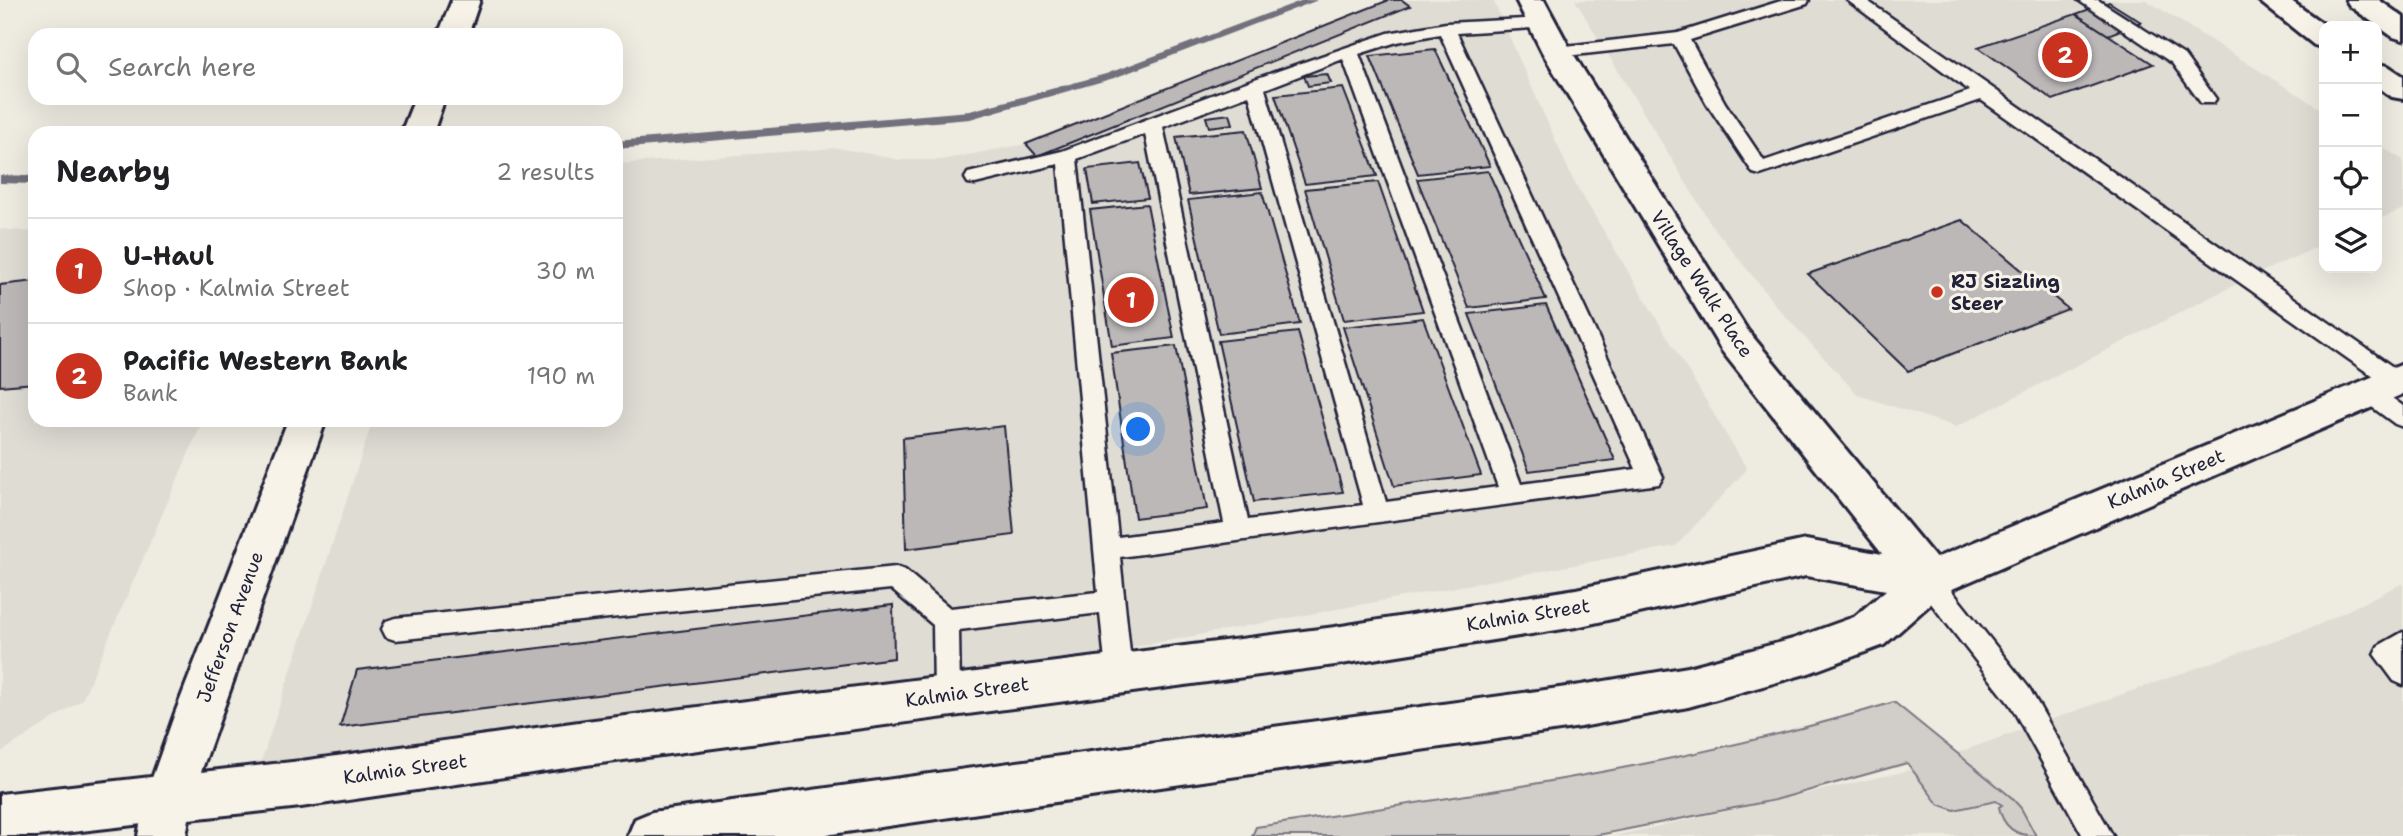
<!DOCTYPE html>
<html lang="en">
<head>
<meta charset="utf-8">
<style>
	:root { --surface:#fff; --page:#f6f6f6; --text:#202124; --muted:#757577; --line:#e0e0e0; --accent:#c8321e }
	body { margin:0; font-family:"Shantell Sans",sans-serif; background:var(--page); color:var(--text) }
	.controls { position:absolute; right:21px; top:21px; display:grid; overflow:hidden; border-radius:14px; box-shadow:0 7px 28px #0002 }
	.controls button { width:63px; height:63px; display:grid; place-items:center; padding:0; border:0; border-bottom:2px solid var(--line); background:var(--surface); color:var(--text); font:35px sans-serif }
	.you { position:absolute; left:1139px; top:430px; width:24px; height:24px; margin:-18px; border:5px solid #fff; border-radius:50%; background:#1a73e8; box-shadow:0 0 0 10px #1a73e833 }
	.badge { display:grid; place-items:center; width:46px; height:46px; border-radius:50%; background:var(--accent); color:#fff; font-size:23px; font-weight:700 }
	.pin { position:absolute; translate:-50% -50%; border:4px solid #fff; box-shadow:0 2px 7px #0006 }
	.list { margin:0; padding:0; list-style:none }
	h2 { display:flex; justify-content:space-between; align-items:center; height:91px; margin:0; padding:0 28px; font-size:30px }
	h2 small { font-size:23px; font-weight:400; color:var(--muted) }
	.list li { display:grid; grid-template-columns:46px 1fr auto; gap:21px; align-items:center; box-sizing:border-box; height:105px; padding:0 28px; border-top:2px solid var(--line) }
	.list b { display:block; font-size:26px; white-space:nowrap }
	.list p { margin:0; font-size:23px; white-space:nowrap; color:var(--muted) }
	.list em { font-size:23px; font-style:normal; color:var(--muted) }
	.icon { flex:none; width:38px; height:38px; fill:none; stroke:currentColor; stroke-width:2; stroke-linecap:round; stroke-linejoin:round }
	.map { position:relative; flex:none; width:2403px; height:836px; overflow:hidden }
	.search { position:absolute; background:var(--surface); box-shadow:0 7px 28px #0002; left:28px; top:28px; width:595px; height:77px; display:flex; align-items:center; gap:18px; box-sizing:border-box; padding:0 24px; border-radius:21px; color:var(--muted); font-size:26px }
	.panel { position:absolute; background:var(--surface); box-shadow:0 7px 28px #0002; left:28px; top:126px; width:595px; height:301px; border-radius:21px }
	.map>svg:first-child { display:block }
</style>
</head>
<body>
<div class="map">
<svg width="2403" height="836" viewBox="0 0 2403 836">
	<rect width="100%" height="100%" fill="#eeebe1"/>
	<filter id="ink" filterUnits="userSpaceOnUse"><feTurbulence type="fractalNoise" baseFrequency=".0143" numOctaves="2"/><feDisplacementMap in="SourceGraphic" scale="14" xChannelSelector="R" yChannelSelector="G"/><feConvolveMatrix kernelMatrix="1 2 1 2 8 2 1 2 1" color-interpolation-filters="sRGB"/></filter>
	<g filter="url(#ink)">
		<path fill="#dfdcd4" d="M1389,0H1493L1573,180L1747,469L1676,546L1005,671L260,765L373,420H616V164L838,148L900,160H941L1026,144Z
			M1575,0H2146L2324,111V244L2250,277L1956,427L1858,395L1778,308L1711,224Z
			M2377,144L2403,160V209L2377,220Z
			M0,229L35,232V420H203L82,700L0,753Z
			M2403,583V836H1614L1903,772L2318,625Z"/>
		<path fill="#d1cdc9" stroke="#7a7882" stroke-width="2" d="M1894,702L2011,797L2021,808L2036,836C2016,836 2003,828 1999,807L2002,805L1996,801L1954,810L1938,804L1907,763L1775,800L1593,836H1252L1256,827C1470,795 1686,766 1894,702Z"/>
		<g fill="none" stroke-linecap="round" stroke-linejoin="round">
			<path fill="#716f7b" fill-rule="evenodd" d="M1303,0H1318L1114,78L970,119L616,149V141L970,111L1106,74Z
				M0,175L35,176V184L0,183Z"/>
		</g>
		<path fill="#bbb8b7" stroke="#22223b" stroke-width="2" d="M1389,0H1402L1410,6L1037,156L1026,144Z
			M2109,2L2141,22L2108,35L2076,14Z
			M2076,14L2153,64L2053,100L1978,47Z
			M1435,49L1490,166L1418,174L1370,56Z
			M1327,74L1331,83L1308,86L1304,76Z
			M1343,88L1377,176L1305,184L1275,95Z
			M1230,114L1233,124L1209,127L1206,117Z
			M1246,130L1262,188L1189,195L1176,137Z
			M1140,163L1148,198L1093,204L1087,169Z
			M1488,171L1546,299L1469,308L1417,179Z
			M1378,182L1423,311L1344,320L1305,189Z
			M1262,192L1300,324L1219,334L1188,200Z
			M1147,204L1174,338L1112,346L1090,210Z
			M1962,220L2068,309L1908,371L1808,274Z
			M35,281V383L0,386V285Z
			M1546,305L1615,460L1529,471L1469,314Z
			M1423,318L1481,475L1394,486L1343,327Z
			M1298,332L1343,492L1254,502L1218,341Z
			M1176,346L1207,509L1135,518L1111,353Z
			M1004,426L1014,535L906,549L903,438Z
			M893,605L894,658L340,727L357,670Z"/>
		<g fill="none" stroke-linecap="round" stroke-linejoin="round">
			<g stroke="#22223b" stroke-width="5">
				<path id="service" d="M1784,0H1809L1807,4L1690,40L1725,103L1764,161L1970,91L1847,0H1866L2403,374V387L2396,389L2388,387L1981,100L1760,175L1753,173L1707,104L1674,44L1557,57L1548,52L1557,47L1678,33Z
					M2078,0H2098L2184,55L2216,99L2213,103H2201L2172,63Z
					M1542,18L1551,23L1548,27L1457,33L1663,477L1659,484L1120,557L1132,672L1128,680L1119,684L1110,680L1106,672L1100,613L959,630L960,695L956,704L947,707L938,704L934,695L933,625L891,589L395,640L386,637L382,629L386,621L395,618L896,567L905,570L950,608L1098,592L1058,164L975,184L968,183L965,178L968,173L1062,151L1249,81L1388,33L1446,23ZM1440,34L1636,469L1521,484L1359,54L1397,42ZM1343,59L1498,487L1386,502L1265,89ZM1249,95L1363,505L1248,520L1163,127ZM1145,134L1224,523L1118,537L1077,159Z
					M2369,384L2377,387L2403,406V427L2395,424L2361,399L2358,393L2361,387Z
					M1928,569L1937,572L2029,688L2113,836H2083L2011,706L1919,588L1915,580L1919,572Z
					M2403,632V685L2394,681L2374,654L2378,646Z"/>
			</g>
			<g stroke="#22223b" stroke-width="6">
				<path id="tertiary" d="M1516,0H1544L1572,52L1748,331L1943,567L1949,580L1943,593L1928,598L1913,593L1722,351L1542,52Z"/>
			</g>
			<g stroke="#22223b" stroke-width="6">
				<path id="secondary" d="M169,775L186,782L193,798L186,814L169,821L37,836H0V794Z"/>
			</g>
			<g stroke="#22223b" stroke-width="6">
				<path id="primary" d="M452,0H480L468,35H438Z
					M415,98H445L433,133H401Z
					M2403,364V394L1943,593L1884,645L1809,673L1688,707L1581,727L818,836H628L635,819L652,812L1581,685L1688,667L1793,639L1854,617L1886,590L1806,576L1576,627L1335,665L586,765L301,807L189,819L186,836H138L145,798L175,713L288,420H326L201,772L301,761L586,721L1335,627L1576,589L1806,540L1926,562Z"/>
			</g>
			<g stroke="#22223b" stroke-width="6">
				<path id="motorway" d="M2258,0H2290L2326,26L2324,48L2314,45Z
					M2346,0H2379L2403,17V40L2393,37L2350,6Z
					M2377,64L2388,66L2403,76V99L2392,97L2377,86Z"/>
			</g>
			<use href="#service" fill="#f7f3e8" fill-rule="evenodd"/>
			<use href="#tertiary" fill="#f7f3e8" fill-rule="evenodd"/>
			<use href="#secondary" fill="#f7f3e8" fill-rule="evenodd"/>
			<use href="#primary" fill="#f7f3e8" fill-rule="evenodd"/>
			<use href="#motorway" fill="#f7f3e8" fill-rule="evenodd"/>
		</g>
	</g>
	<circle fill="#c8321e" stroke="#f7f3e8" stroke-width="2.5" cx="1937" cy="292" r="7"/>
	<g text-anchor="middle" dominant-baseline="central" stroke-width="6" stroke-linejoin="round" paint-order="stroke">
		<g font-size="19" font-weight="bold" fill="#22223b" stroke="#f7f3e8" text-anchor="start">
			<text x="1951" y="281">RJ Sizzling<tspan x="1951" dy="22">Steer</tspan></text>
		</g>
		<g font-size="19" fill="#22223b" stroke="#f7f3e8">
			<text transform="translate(1702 284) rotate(57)">Village Walk Place</text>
			<text transform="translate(2166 479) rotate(-23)">Kalmia Street</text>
			<text transform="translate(1528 615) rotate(-9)">Kalmia Street</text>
			<text transform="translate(230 627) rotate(-70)">Jefferson Avenue</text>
			<text transform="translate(967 692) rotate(-8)">Kalmia Street</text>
			<text transform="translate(405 769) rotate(-8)">Kalmia Street</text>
		</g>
	</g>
</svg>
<div class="controls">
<button>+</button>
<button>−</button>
<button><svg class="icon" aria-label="locate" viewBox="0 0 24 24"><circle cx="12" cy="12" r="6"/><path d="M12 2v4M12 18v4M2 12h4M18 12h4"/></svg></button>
<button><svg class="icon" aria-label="layers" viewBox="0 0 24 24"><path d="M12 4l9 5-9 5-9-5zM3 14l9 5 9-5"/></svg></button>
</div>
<div class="you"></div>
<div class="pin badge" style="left:1131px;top:300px">1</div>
<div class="pin badge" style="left:2065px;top:55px">2</div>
<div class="search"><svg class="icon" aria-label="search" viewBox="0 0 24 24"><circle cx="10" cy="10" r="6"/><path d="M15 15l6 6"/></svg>Search here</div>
<section class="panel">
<h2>Nearby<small>2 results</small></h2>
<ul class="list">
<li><span class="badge">1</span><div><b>U-Haul</b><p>Shop · Kalmia Street</p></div><em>30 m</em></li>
<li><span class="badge">2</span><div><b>Pacific Western Bank</b><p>Bank</p></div><em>190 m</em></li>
</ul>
</section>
</div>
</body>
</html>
